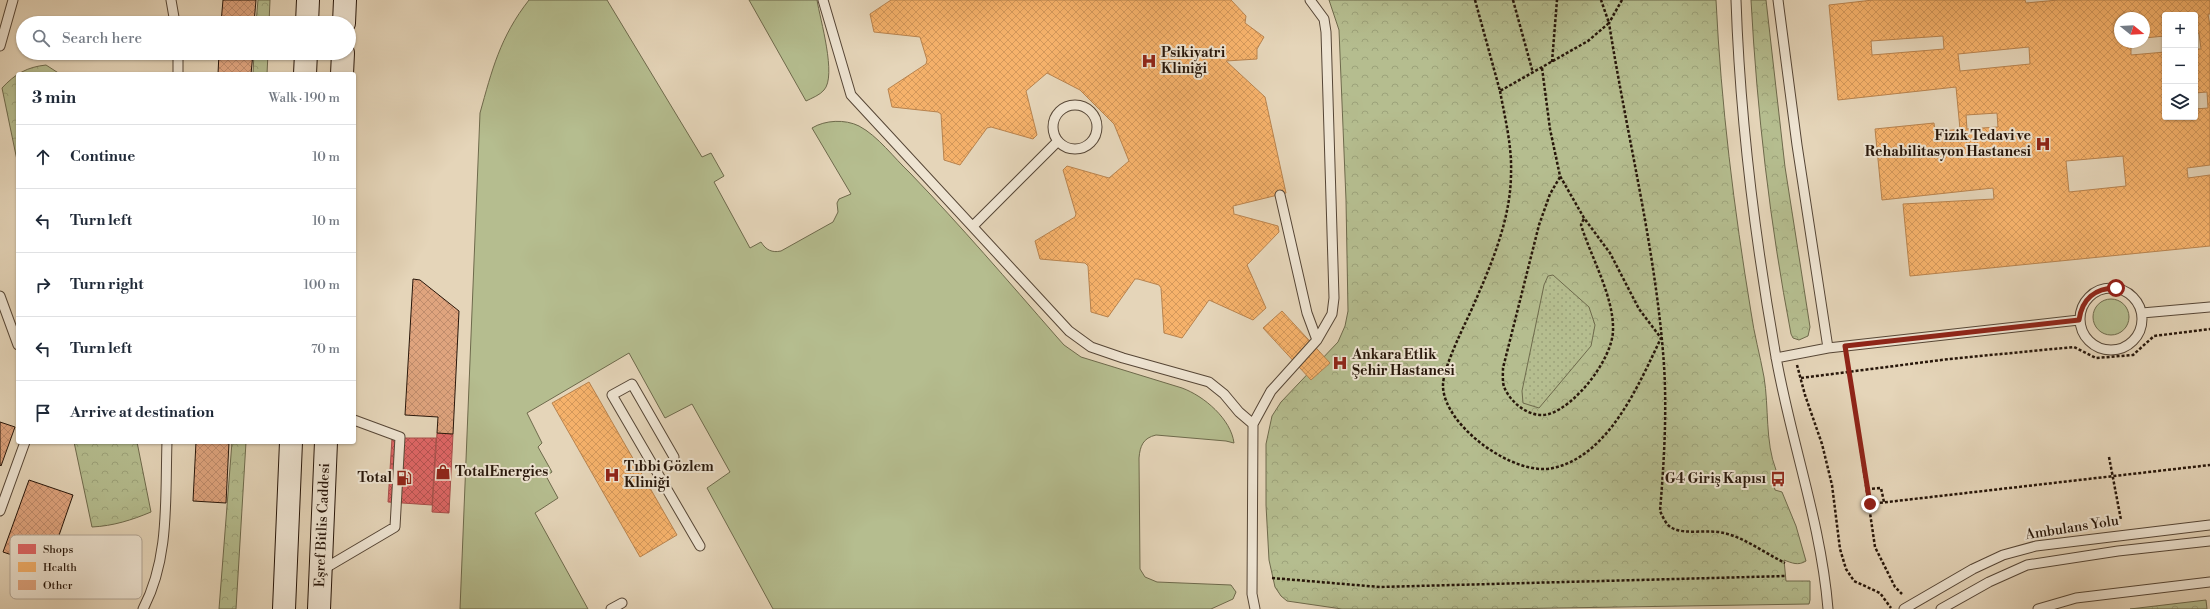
<!DOCTYPE html>
<html lang="en">
<head>
<meta charset="utf-8">
<style>
	:root { --surface:#fff; --page:#f2f2f3; --text:#1f2937; --muted:#747a83; --line:#e0e1e3 }
	body { margin:0; font-family:"Libre Bodoni",serif; background:var(--page); color:var(--text) }
	.controls { position:absolute; right:12px; top:12px; display:grid; overflow:hidden; border-radius:4px; box-shadow:0 1px 3px #0004 }
	.controls button { width:36px; height:36px; display:grid; place-items:center; padding:0; border:0; border-bottom:1px solid var(--line); background:var(--surface); color:var(--text); font:20px sans-serif }
	.compass { position:absolute; left:2114px; top:12px; width:36px; height:36px; border-radius:50%; background:var(--surface); box-shadow:0 1px 3px #0004; rotate:108deg }
	.stop { position:absolute; width:12px; height:12px; margin:-9px; border:3px solid #8f2418; border-radius:50%; background:#fff }
	.stop.end { background:#8f2418; border-color:#fff; box-shadow:0 1px 4px #0008 }
	.list { margin:0; padding:0; list-style:none }
	h2 { display:flex; justify-content:space-between; align-items:center; height:52px; margin:0; padding:0 16px; font-size:17px }
	h2 small { font-size:13px; font-weight:400; color:var(--muted) }
	.list li { display:grid; grid-template-columns:26px 1fr auto; gap:12px; align-items:center; box-sizing:border-box; height:64px; padding:0 16px; border-top:1px solid var(--line) }
	.list b { display:block; font-size:15px; white-space:nowrap }
	.list em { font-size:13px; font-style:normal; color:var(--muted) }
	.icon { flex:none; width:22px; height:22px; fill:none; stroke:currentColor; stroke-width:2; stroke-linecap:round; stroke-linejoin:round }
	.map { position:relative; flex:none; width:2210px; height:609px; overflow:hidden }
	.search { position:absolute; background:var(--surface); box-shadow:0 1px 3px #0004; left:16px; top:16px; width:340px; height:44px; display:flex; align-items:center; gap:10px; box-sizing:border-box; padding:0 14px; border-radius:22px; color:var(--muted); font-size:15px }
	.panel { position:absolute; background:var(--surface); box-shadow:0 1px 3px #0004; left:16px; top:72px; width:340px; height:372px; border-radius:4px }
	.map>svg:first-child { display:block }
</style>
</head>
<body>
<div class="map">
<svg width="2210" height="609" viewBox="0 0 2210 609">
	<defs>
		<pattern id="forest-crowns" width="20" height="18" patternUnits="userSpaceOnUse"><rect width="20" height="18" fill="#b5bd8f"/><path d="M2 6a3 3 0 1 1 6 0M12 15a3 3 0 1 1 6 0" fill="none" stroke="#9ca27a"/></pattern>
		<pattern id="park-dots" width="8" height="8" patternUnits="userSpaceOnUse"><rect width="8" height="8" fill="#b5bd8f"/><path d="M2 2h.1M6 6h.1" fill="none" stroke="#9ca27a" stroke-width="1.8" stroke-linecap="round"/></pattern>
		<pattern id="shops-cross-hatch" width="8" height="8" patternUnits="userSpaceOnUse"><rect width="8" height="8" fill="#e06666"/><path d="M0 0l8 8M0 8l8-8" fill="none" stroke="#b65352"/></pattern>
		<pattern id="health-cross-hatch" width="8" height="8" patternUnits="userSpaceOnUse"><rect width="8" height="8" fill="#f6b26b"/><path d="M0 0l8 8M0 8l8-8" fill="none" stroke="#d3985b"/></pattern>
		<pattern id="building-cross-hatch" width="8" height="8" patternUnits="userSpaceOnUse"><rect width="8" height="8" fill="#dfa47e"/><path d="M0 0l8 8M0 8l8-8" fill="none" stroke="#bf8c6c"/></pattern>
	</defs>
	<rect width="100%" height="100%" fill="#e5d5b9"/>
	<filter id="stains"><feTurbulence type="fractalNoise" baseFrequency=".005" numOctaves="4"/><feColorMatrix values="0 0 0 0 .2 0 0 0 0 .09 0 0 0 0 .02 0 0 0 .5 -.17"/></filter>
	<radialGradient id="worn" r=".72"><stop offset=".6" stop-color="#630" stop-opacity="0"/><stop offset="1" stop-color="#630" stop-opacity=".3"/></radialGradient>
	<path fill="#b5bd8f" stroke="#6e6a4c" d="M529,0H607L702,157L711,153L724,176L714,182L750,248L761,242C766,250 772,253 781,251L833,222L838,212L837,203L839,199L851,194L812,128C825,120 845,119 859,126C878,136 894,158 910,173C961,226 1008,281 1056,336L1064,345L1081,357L1182,388C1204,396 1231,419 1234,443L1226,441L1156,435C1143,438 1140,446 1139,458L1140,569L1145,577L1157,582L1231,585L1236,592L1233,599L1211,609H773L707,488L730,472L692,404L665,418L629,353L527,413L542,443L538,447L552,472L546,476L558,498L535,513L588,609H460L480,113C492,70 500,37 529,0Z
		M749,0H817C820,19 837,76 824,90C820,95 812,98 806,101Z
		M2093 317a18 18 0 1 1 36 0a18 18 0 1 1-36 0Z"/>
	<path fill="url(#forest-crowns)" stroke="#6e6a4c" d="M258,0H270L269,23H256Z
		M1329,0H1716C1721,104 1734,209 1751,312C1754,334 1760,355 1764,377C1769,407 1765,442 1776,470L1771,473L1775,490L1782,492L1796,526L1806,561C1798,566 1792,563 1784,560L1786,581H1810V600L1809,604L1496,609H1342L1287,601L1281,596L1275,587L1269,560L1266,505V444L1272,416L1281,402L1338,342L1345,326L1348,311L1346,200L1339,30Z
		M1751,0H1766L1785,167L1810,327L1808,336L1799,340L1793,338L1791,334C1770,224 1757,112 1751,0Z
		M254,53H268L267,74H253Z
		M46,65L60,74H18V165L2,88C15,74 27,67 46,65Z
		M74,442H137L151,512C132,520 113,526 92,527Z
		M232,442H246L236,609H219Z
		M2206,600L2207,609H2130Z"/>
	<path fill="url(#park-dots)" stroke="#6e6a4c" d="M1553,275L1589,307L1595,325L1591,346L1539,408L1523,403L1522,391L1544,285L1548,276Z"/>
	<path fill="url(#shops-cross-hatch)" stroke="#a84e4a" d="M437,433L453,434L449,513L432,512Z
		M392,438H436L432,505L388,502Z"/>
	<path fill="url(#health-cross-hatch)" stroke="#b8834e" fill-rule="evenodd" d="M891,0H1231L1246,16L1245,23L1264,37L1257,49V59L1226,61L1265,97L1286,193L1233,206L1234,214L1278,226L1279,232L1247,265L1266,308L1253,320L1209,300L1182,338L1164,333L1161,288L1159,285L1138,279H1135L1108,317L1091,312L1088,266L1085,263L1040,259L1035,241L1075,217L1076,214L1063,170L1067,166L1109,178L1129,161L1114,124L1080,90L1047,73L1026,91L1037,135L1033,139L991,127L987,128L960,165L944,160L941,114L938,112L892,107L888,89L926,64L927,60L920,37L874,32L870,14Z
		M1873,0H2025L2026,3L2058,0H2210V14H2208L2210,26V165L2187,168L2188,178L2210,175V246L1910,276L1903,204L1994,199L1993,188L1882,200L1875,129L1934,123L1935,132L1960,129L1956,87L1838,100L1829,5ZM2165,15H2195V34L2199,33L2201,49H2195V93L2207,92L2208,108L2195,109V117H2165V52L2131,55V42H2120V18H2144V38L2165,36ZM1943,36L1944,49L1872,55L1871,41ZM2029,47L2030,64L1960,71L1958,54ZM1997,113L1998,127L1967,129L1966,115ZM2123,156L2126,186L2069,192L2066,161Z
		M1282,311L1330,363L1311,380L1263,328Z
		M589,382L677,535L640,557L552,403Z"/>
	<path fill="url(#building-cross-hatch)" stroke="#27160a" d="M223,0H256L254,23H221Z
		M219,53H253L251,74H218Z
		M413,279L420,280L459,311L453,434L437,433L438,417L405,415Z
		M0,422L15,427L1,466L0,465Z
		M196,442H229L226,503L193,501Z
		M29,480L73,495L48,567L3,552Z"/>
	<g fill="none" stroke-linecap="round" stroke-linejoin="round">
		<g stroke="#564636" stroke-width="11">
			<path id="service" d="M171,0L175,23
				M823,0L851,95L1069,331L1091,347L1123,358L1209,382L1224,394L1239,412L1253,424
				M1736,0C1740,120 1755,239 1776,357C1791,442 1821,523 1828,609
				M1778,0L1797,145L1828,348
				M0,46L13,0
				M178,74V53
				M1053 127a22 22 0 1 1 44 0a22 22 0 1 1-44 0Z
				M1280,195L1307,313L1317,340
				M973,226L1058,141
				M2080 319a31 31 0 1 1 62 0a31 31 0 1 1-62 0Z
				M0,296L18,345
				M2142,313L2210,307
				M1776,358L1828,348L2079,320
				M674,457L632,384L612,395L700,546
				M0,511L25,442
				M322,570L395,527L400,437L354,420
				M143,609C170,558 165,498 167,442
				M611,609L622,603
				M1255,609L1252,594L1253,424L1271,391L1317,340L1332,314L1334,298L1326,32L1324,19L1310,0
				M1904,609L1973,569L2003,555L2036,546L2210,525
				M1941,609L1989,582L2027,565L2118,551L2210,541
				M2038,609L2076,598L2210,582"/>
		</g>
		<g stroke="#27160a" stroke-width="24">
			<g id="secondary">
				<path d="M307,23L308,0"/>
				<path d="M344,23L345,0"/>
				<path d="M305,74L306,53"/>
				<path d="M342,74L343,53"/>
				<path d="M284,609L291,442"/>
				<path id="s1" d="M319,609L326,442"/>
			</g>
		</g>
		<path stroke="#27160a" stroke-width="2.5" stroke-dasharray="3 2" stroke-linecap="butt" d="M1475,0L1500,91L1588,41L1609,23L1601,0
			M1513,0L1533,73
			M1622,0L1609,23C1627,137 1656,250 1664,365C1667,413 1664,463 1660,511C1663,517 1666,525 1672,528C1685,535 1708,529 1724,533C1745,538 1765,553 1785,563
			M1552,62L1557,0
			M1500,91C1505,118 1512,146 1511,173C1511,218 1492,263 1474,304C1466,323 1442,368 1443,387C1445,427 1515,477 1553,468C1609,456 1639,384 1661,338L1639,309L1610,253L1584,218L1560,176L1550,129L1542,68
			M1560,177L1550,194L1539,225L1503,368C1503,374 1502,384 1505,389C1512,404 1531,419 1549,414C1576,406 1613,358 1613,330C1614,297 1591,257 1581,225L1584,218
			M1847,356L1875,547L1895,587L1902,594
			M1797,365L1805,395L1822,444L1832,485L1840,549L1846,569L1854,581L1880,593L1891,608
			M1801,378L1949,359L2074,347L2096,358L2133,355L2154,336L2210,329
			M2109,457L2121,520
			M1867,489L1881,488L1884,502
			M1870,504L2210,465
			M1272,578L1380,587L1786,576"/>
		<use href="#service" stroke="#eee4d2" stroke-width="9"/>
		<use href="#secondary" stroke="#eee4d2" stroke-width="22"/>
	</g>
	<g fill="none" stroke-linecap="round" stroke-linejoin="round">
		<path stroke="#8f2418" stroke-width="5" d="M1870,504L1845,346L2079,320C2082,299 2095,288 2116,288"/>
	</g>
	<defs>
		<g id="hospital-bare" transform="scale(1.2)"><path d="M-5-5h3v3.5h4V-5h3V5h-3V1.5h-4V5h-3Z" fill="#8f2418" stroke="#eee4d2" stroke-width="2.5" paint-order="stroke"/></g>
		<g id="shop-bare" transform="scale(1.2)"><path d="M-5-2.5h2.3a2.7 3.5 0 0 1 5.4 0H5L5.5 6h-11ZM-1.5-2.5h3a1.5 2.3 0 0 0-3 0Z" fill="#8f2418" stroke="#eee4d2" stroke-width="2.5" paint-order="stroke"/></g>
		<g id="fuel-bare" transform="scale(1.2)"><path d="M-5.5-6h7V0h2V4h1.3V-2.5L3-4.5l.8-.8L6-3V5H2.5V1h-1V6h-7ZM-4.2-4.7v3.2H.2V-4.7Z" fill="#8f2418" stroke="#eee4d2" stroke-width="2.5" paint-order="stroke"/></g>
		<g id="bus-bare" transform="scale(1.2)"><path d="M-5-6H5V4H4V6H2V4H-2V6H-4V4H-5ZM-3.5-4V0h7V-4ZM-3.5 1.2v1.5H-2V1.2ZM2 1.2v1.5H3.5V1.2Z" fill="#8f2418" stroke="#eee4d2" stroke-width="2.5" paint-order="stroke"/></g>
	</defs>
	<g fill-rule="evenodd">
		<use href="#hospital-bare" x="1149" y="61"/>
		<use href="#hospital-bare" x="2043" y="144"/>
		<use href="#hospital-bare" x="1340" y="363"/>
		<use href="#shop-bare" x="443" y="472"/>
		<use href="#hospital-bare" x="612" y="475"/>
		<use href="#fuel-bare" x="404" y="478"/>
		<use href="#bus-bare" x="1778" y="479"/>
	</g>
	<g text-anchor="middle" dominant-baseline="central" stroke-width="4" stroke-linejoin="round" paint-order="stroke">
		<g font-size="14" font-weight="bold" fill="#27160a" stroke="#eee4d2" text-anchor="start">
			<text x="1161" y="53">Psikiyatri<tspan x="1161" dy="16">Kliniği</tspan></text>
			<text x="2031" y="136" text-anchor="end">Fizik Tedavi ve<tspan x="2031" dy="16">Rehabilitasyon Hastanesi</tspan></text>
			<text x="1352" y="355">Ankara Etlik<tspan x="1352" dy="16">Şehir Hastanesi</tspan></text>
			<text x="624" y="467">Tıbbi Gözlem<tspan x="624" dy="16">Kliniği</tspan></text>
			<text x="455" y="472">TotalEnergies</text>
			<text x="392" y="478" text-anchor="end">Total</text>
			<text x="1766" y="479" text-anchor="end">G4 Giriş Kapısı</text>
		</g>
		<g font-size="14" fill="#27160a" stroke="#eee4d2">
			<text stroke="none"><textPath href="#s1" startOffset="84">Eşref Bitlis Caddesi</textPath></text>
			<text transform="translate(2072 528) rotate(-9)">Ambulans Yolu</text>
		</g>
	</g>
	<rect x="10" y="535" width="132" height="64" rx="6" fill="#eee4d2" stroke="#b2a696" stroke-width="1"/>
	<rect x="18" y="544" width="18" height="10" fill="#e06666"/>
	<rect x="18" y="562" width="18" height="10" fill="#f6b26b"/>
	<rect x="18" y="580" width="18" height="10" fill="#dfa47e"/>
	<g font-size="11" fill="#27160a">
		<text x="43" y="553">Shops</text>
		<text x="43" y="571">Health</text>
		<text x="43" y="589">Other</text>
	</g>
	<rect width="100%" height="100%" filter="url(#stains)"/>
	<rect width="100%" height="100%" fill="url(#worn)"/>
</svg>
<div class="controls">
<button>+</button>
<button>−</button>
<button><svg class="icon" aria-label="layers" viewBox="0 0 24 24"><path d="M12 4l9 5-9 5-9-5zM3 14l9 5 9-5"/></svg></button>
</div>
<svg class="compass" viewBox="-18 -18 36 36"><path d="M0-13l5 13h-10z" fill="#e53935"/><path d="M0 13l5-13h-10z" fill="#747a83"/></svg>
<div class="stop" style="left:2116px;top:288px"></div>
<div class="stop end" style="left:1870px;top:504px"></div>
<div class="search"><svg class="icon" aria-label="search" viewBox="0 0 24 24"><circle cx="10" cy="10" r="6"/><path d="M15 15l6 6"/></svg>Search here</div>
<section class="panel">
<h2>3 min<small>Walk · 190 m</small></h2>
<ul class="list">
<li><svg class="icon" aria-label="ahead" viewBox="0 0 24 24"><path d="M12 20V5M6 11l6-6 6 6"/></svg><div><b>Continue</b></div><em>10 m</em></li>
<li><svg class="icon" aria-label="left" viewBox="0 0 24 24"><path d="M17 20v-9H6M10 6l-5 5 5 5"/></svg><div><b>Turn left</b></div><em>10 m</em></li>
<li><svg class="icon" aria-label="right" viewBox="0 0 24 24"><path d="M7 20v-9h11M14 6l5 5-5 5"/></svg><div><b>Turn right</b></div><em>100 m</em></li>
<li><svg class="icon" aria-label="left" viewBox="0 0 24 24"><path d="M17 20v-9H6M10 6l-5 5 5 5"/></svg><div><b>Turn left</b></div><em>70 m</em></li>
<li><svg class="icon" aria-label="arrive" viewBox="0 0 24 24"><path d="M6 21V4h12l-3 4 3 4H6"/></svg><div><b>Arrive at destination</b></div></li>
</ul>
</section>
</div>
</body>
</html>
